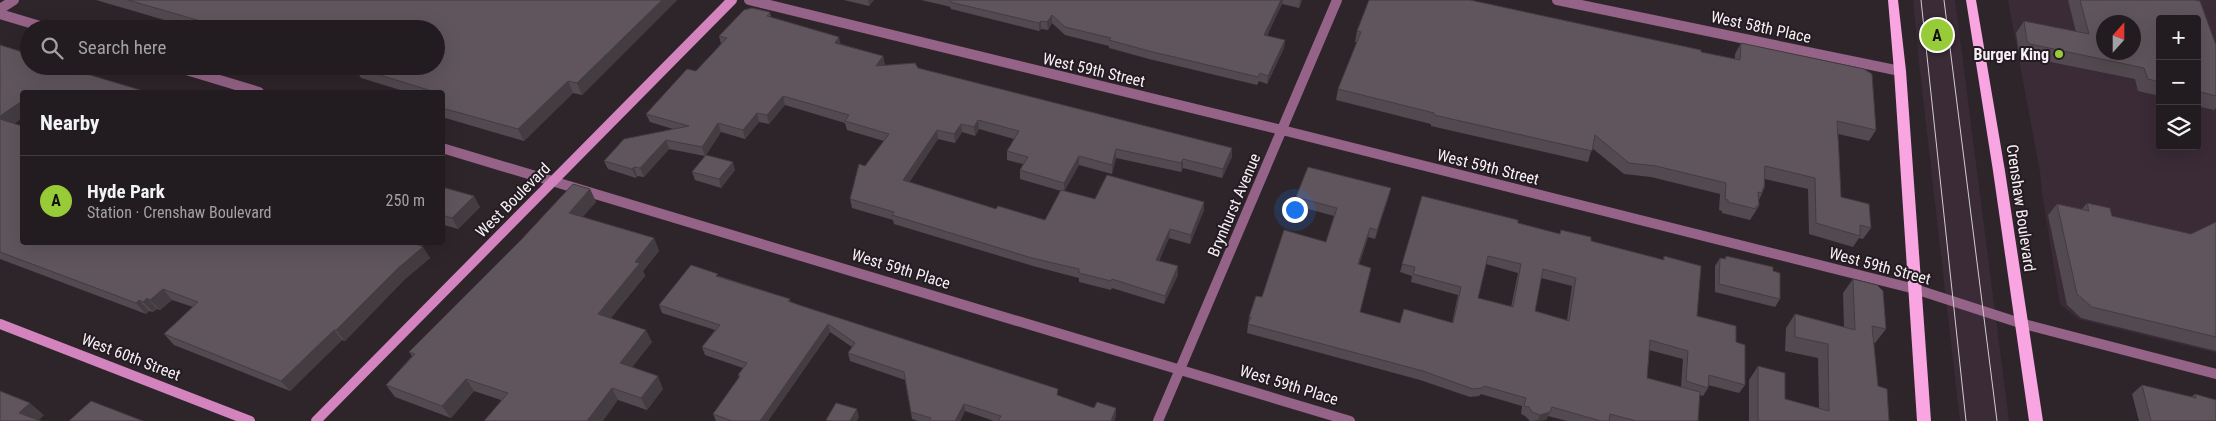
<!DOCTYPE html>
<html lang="en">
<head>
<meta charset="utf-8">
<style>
	:root { --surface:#221c20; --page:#2e292d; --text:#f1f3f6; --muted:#a2a1a5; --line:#3f3a3e; --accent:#97cc38 }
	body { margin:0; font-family:"Roboto Condensed",sans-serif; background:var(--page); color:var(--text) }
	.controls { position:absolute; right:15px; top:15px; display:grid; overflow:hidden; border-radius:5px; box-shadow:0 5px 20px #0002 }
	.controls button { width:45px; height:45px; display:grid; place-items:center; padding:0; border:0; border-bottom:1px solid var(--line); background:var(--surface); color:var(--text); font:25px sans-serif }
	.compass { position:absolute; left:2096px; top:15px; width:45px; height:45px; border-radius:50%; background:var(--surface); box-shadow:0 5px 20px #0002; rotate:21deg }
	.you { position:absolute; left:1294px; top:209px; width:18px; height:18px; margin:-12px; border:4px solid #fff; border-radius:50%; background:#1a73e8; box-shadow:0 0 0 8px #1a73e833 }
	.badge { display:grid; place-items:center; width:32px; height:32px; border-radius:50%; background:var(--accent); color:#111; font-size:16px; font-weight:700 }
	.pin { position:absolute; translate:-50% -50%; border:2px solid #fff; box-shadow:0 1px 5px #0006 }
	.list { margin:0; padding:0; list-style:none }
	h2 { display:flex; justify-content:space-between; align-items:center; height:65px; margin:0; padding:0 20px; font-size:21px }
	h2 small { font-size:16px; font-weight:400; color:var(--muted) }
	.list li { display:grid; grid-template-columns:32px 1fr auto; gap:15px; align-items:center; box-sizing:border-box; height:90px; padding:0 20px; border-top:1px solid var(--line) }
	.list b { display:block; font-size:19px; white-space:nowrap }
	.list p { margin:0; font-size:16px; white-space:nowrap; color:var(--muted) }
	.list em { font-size:16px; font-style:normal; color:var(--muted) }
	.icon { flex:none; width:28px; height:28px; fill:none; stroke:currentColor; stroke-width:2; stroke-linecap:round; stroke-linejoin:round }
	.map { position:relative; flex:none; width:2216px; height:421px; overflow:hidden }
	.search { position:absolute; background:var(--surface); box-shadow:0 5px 20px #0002; left:20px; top:20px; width:425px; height:55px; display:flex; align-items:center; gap:12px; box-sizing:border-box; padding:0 18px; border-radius:28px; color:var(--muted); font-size:19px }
	.panel { position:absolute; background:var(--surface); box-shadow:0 5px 20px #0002; left:20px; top:90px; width:425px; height:155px; border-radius:5px }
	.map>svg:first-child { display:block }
</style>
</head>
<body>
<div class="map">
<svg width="2216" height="421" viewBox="0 0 2216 421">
	<rect width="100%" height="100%" fill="#2e252b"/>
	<path fill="#3a2b36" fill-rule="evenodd" d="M1913,0H1955L2009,421H1960L1919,63Z
		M2008,0H2216V353L2078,319L2060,304L2042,193L2040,172ZM2160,19H2197V146H2160ZM2104,22H2134V52H2104Z"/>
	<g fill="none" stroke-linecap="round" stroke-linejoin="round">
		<path stroke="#956387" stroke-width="10" d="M749,0L1282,130L1915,289L2020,323L2216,374
			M1557,0L1900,71
			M0,9L14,0
			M0,14L50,29
			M173,66L259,92
			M442,148L1350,421
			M1158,421L1337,0"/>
		<path stroke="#d384be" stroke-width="10" d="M0,324L250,421
			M316,421L732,0"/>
		<path fill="#f8a5e1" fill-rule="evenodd" d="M1888,0H1898L1906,71L1931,421H1917L1894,71Z
			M1966,0H1976L2005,171L2043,421H2029L1993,171Z"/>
		<path stroke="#d2ccd0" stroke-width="1" d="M1921,0L1966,421
			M1944,0L1997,421"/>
	</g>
	<path fill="#534950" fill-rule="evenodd" d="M96,0H677L582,95L573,93L524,141L442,117V92H407L361,78L358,73L333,66H436V29H195Z
		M844,0H874L869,6Z
		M921,0H1302L1299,8L1282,4L1267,36L1285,40L1284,48L1267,84L1259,81L1257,85L1149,59L1109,48V46L1065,35L1052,23L1048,30L1041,29L1039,31L951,9L950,7L947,6Z
		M2068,0H2194L2216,45V108L2214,110L2197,106V19H2160V96L2138,91L2135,79L2021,56L2019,53L2016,33L2024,21L2076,32Z
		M770,12L771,17L841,44L883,56L885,65L918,68L1232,148V157L1222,178L1183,168L1181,172L1116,158L1112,174L1079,165L1064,191L1095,199L1204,202V210L1190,244L1169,238L1159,261L1178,275L1164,304L1112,288L1111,290L1079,282V278L1033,266L894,224L893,220L852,208L850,199L865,166L884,141L847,130L845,123L785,105L769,124L759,122L745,139L721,132L706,155L735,170L721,188L695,180L692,172L705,156L669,149L644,177L637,176L636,178L608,169L604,161L673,129L650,122L646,114L696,71L721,44L719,36ZM979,129L1014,139L1007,151V160L1023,164L1020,170V179L1061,191L1045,220L996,209L909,182L938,139L955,143L962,132L975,136Z
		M1357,31L1701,52L1735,59V54L1741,43L1876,130L1869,141L1838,134L1841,197L1871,228L1863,239L1859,238L1853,247L1809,234L1808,189L1765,179L1764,189L1759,200V206L1752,217L1750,220L1722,213V211L1719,210L1720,194L1651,177L1624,174L1592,148L1588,162L1431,126V124L1336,100L1338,89L1357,42H1355Z
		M0,45L22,92V118L15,123L22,242H426L422,246L430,258L404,280L345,341L342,340L290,391L174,345L164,334L193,307L172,300L160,310L157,309L153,312L149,311L146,314L0,259Z
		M442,187L480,207L458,229L444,225L442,226Z
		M1391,188L1375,239L1368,237L1359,265L1360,312L1400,323H1452L1458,295L1411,282L1412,276L1400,272L1422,196L1518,223L1559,234L1561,230L1591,241L1663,260L1664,256L1697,316L1736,342L1745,385L1739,393L1708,385V388L1703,396L1699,395L1698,421H1567L1548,416L1546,420L1530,421L1525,416L1521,414L1522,406L1481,394L1479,396L1470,397L1420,380L1247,333L1249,317L1262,297L1326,242L1334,216L1294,205L1296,197ZM1486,264L1518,273L1511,307L1478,298ZM1541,278L1572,286L1567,320L1535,311ZM1649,350L1683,359L1681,387L1647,378Z
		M590,189L596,202L582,217L654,238L659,251L643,271L645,276L611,318L652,342L632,367L663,389L647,410L618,400H501L474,391L451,418L395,397L386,385L412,356L409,352Z
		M2087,203L2112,216L2191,234L2216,222V351L2081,318L2067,305L2048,215L2057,204L2082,209Z
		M1726,256L1773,271L1780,299L1775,307L1715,292V266L1720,258L1724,259Z
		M719,276L790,299V302L799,305L1094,408H1116V416L1114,421H994L965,411L960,421H918L912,419L905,380L850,361L848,353L852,347L830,332L768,421H716L713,414L739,378L738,375L743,368L705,355L702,347L715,330L662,313L659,305Z
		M1853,279L1886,329L1875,343H1873L1878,386L1889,421H1749V380L1758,366L1785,399L1819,408L1818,358L1785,351L1786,328L1795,314L1844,327L1843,293Z
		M2142,385L2191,397L2195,394L2216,421H2139L2132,394Z"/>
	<path fill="#433c41" d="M662,0H677L582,95L577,83Z
		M868,0H874L869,6Z
		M1281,0H1283L1282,4L1263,43L1264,35Z
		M1300,0H1302L1299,8Z
		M1052,15V23L1048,30L1047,22Z
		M1041,21V29L1039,31V23Z
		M839,37L841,46L835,43Z
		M1285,40L1284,48L1267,84L1268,76Z
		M883,56L885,65L876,66Z
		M568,81L573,93L524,141L518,129Z
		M783,96L785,105L769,124L767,115Z
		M22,101V118L7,129L0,121V116Z
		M757,113L759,122L745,139L743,130Z
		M978,120L979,129L975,136L974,127Z
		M718,123L721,132L705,156L702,147Z
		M961,124L962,132L955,143L954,134Z
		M937,130L938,139L905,189L903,180Z
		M666,140L669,149L644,177L640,168Z
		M1232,148V157L1222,178L1223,169Z
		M1116,149V158L1112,174V165Z
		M1079,156V165L1064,192V183Z
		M1183,159V168L1181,172V163Z
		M733,162L735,170L721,188L719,179Z
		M634,167L637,176L636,178L632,169Z
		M1391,188L1389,196L1375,239L1377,230Z
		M590,189L596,202L575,226L569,213Z
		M474,196L480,207L458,229L452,218Z
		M1204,202V210L1190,244L1191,235Z
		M1370,228L1368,237L1356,273L1358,264Z
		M1170,229L1169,238L1156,268V260Z
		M654,238L659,251L643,271L645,276L604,326L598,314L635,262Z
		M409,242H426L416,253Z
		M423,247L430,258L404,280L345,341L336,330L397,269Z
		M1178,266V275L1164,304L1165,296Z
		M163,289L172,300L160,310L150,300Z
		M147,298L157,309L153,312L143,302Z
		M139,300L149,311L146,314L136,303Z
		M828,324L830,332L768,421H760Z
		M334,330L342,340L290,391L281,381Z
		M646,330L652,342L626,375L620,363Z
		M658,376L663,389L647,410L641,398Z
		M466,379L474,391L451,418L442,406Z
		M612,388L618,400L603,421H587Z
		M30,403L44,415L38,421L19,413Z
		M964,404L965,411L960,421H955Z
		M1116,408V416L1114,421H1111Z
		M857,409L859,417L857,421H850Z
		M1550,412L1546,420L1537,421L1540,415Z"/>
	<path fill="#60555d" stroke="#433c41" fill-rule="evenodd" d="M128,0H662L577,83L568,81L518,129L442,108V92H434H435L354,67L436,66V29H228Z
		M951,0H1281L1264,35L1285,40L1268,76L1260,73L1258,77L1149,51L1109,40L1111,38L1065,27L1052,15L1047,22L1041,21L1039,23L950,2Z
		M1369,0H1470L1701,50V52L1740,60L1741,43L1864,69L1872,74L1876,130L1837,121L1839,154L1841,197L1869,204L1871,228L1860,225V236L1816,223L1815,178L1765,166L1764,189L1763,188L1762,193L1758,192L1759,206H1756V209L1728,202V200L1725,199L1726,183L1656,166L1629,163L1595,135L1592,151L1434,115V113L1338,89L1361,32L1357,31Z
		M2080,0H2194L2200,1L2216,45V96L2197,91V19H2160V82L2148,79L2144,68L2030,44L2027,41L2024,21L2089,34ZM2104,22H2134V52H2104Z
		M752,8L770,12L767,16L839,37L835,43L883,56L876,66L915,63L918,68L1232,148L1223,169L1183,159L1181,163L1116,149L1112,165L1079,156L1064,183L1020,170L1028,157L1007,151L1019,131L978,120L974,127L961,124L954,134L937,130L903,180L996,209L998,206L1045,220L1061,190L1095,199L1107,175L1204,202L1191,235L1170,229L1156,260L1178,266L1165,296L1112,279L1111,281L1079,273V269L1032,258L892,215L894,212L850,199L859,164L865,166L889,134L845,121L849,115L783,96L767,115L757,113L743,130L718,123L702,147L666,140L640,168L634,167L632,169L604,161L624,139L689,126L646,114L687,69L696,71L727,38L719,36L744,10Z
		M0,45L29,54V66H60L147,92H22V101L0,116Z
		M0,119L22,126V242H411L423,247L397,269L336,330H334L281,381L164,334L198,302L163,289L150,300L147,298L143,302L139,300L136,303L0,252Z
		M706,155L733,162L719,179L692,172Z
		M1308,167L1391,188L1377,230L1370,228L1358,264L1371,268L1360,312L1400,323L1404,309L1453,323L1461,287L1413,274L1415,267L1402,264L1422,196L1518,220V223L1560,234L1561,230L1591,237V241L1664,260V256L1701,266L1697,316L1736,326V342L1745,345V385L1709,375L1708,388L1686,381L1688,351L1650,340L1647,378L1700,392L1698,421H1636L1610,414L1609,421H1601L1552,407L1550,412L1540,415L1532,412L1529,407L1524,406L1526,398L1484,386L1482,388L1473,389L1423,371L1248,324L1251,317H1249L1256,296L1262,297L1284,230L1326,242L1337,208L1296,197ZM1488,256L1521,264L1513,307L1478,298ZM1543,269L1576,278L1569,321L1535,311Z
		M573,184L590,189L569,213L654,238L635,262L640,263L598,314L646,330L620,363L658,376L641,398L612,388L587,421H484L508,393L466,379L442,406L386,385L415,354L409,352L520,241Z
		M442,187L474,196L452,218L442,215Z
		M2087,203L2110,208L2112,216L2191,234L2216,222V337L2092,307L2077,294L2057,204L2089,211Z
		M1726,256L1773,267V271L1780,273V299L1719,284L1720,258L1726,259Z
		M691,265L718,274L716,276L790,299L788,301L799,305L1058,389L1057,395L1094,408L1097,402L1116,408L1111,421H998L1001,416L964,404L955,421H929L931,418L911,412L904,372L848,353L855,343L828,324L760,421H732L713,414L740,376L738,375L747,363L702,347L720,325L659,305Z
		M1853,279L1877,285L1883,291L1886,329L1872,326L1878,386L1887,389L1889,421H1758V366L1785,373V399L1829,411L1828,344L1795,337V314L1855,330Z
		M2142,385L2196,398L2195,394L2216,400V421H2151Z
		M0,391L30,403L19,413L41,421H0Z
		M91,401L143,421H69Z
		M836,403L857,409L850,421H830L826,420Z"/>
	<circle fill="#97cc38" stroke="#241c22" stroke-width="2" cx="2059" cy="54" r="5"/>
	<g text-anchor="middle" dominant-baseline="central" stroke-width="4" stroke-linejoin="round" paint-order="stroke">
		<g font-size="16" fill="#f6f0f4" stroke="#241c22">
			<text transform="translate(1761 27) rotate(12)">West 58th Place</text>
			<text transform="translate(1094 70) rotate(13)">West 59th Street</text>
			<text transform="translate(1488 167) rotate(14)">West 59th Street</text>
			<text transform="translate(513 200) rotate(-45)">West Boulevard</text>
			<text transform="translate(1234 205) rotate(-67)">Brynhurst Avenue</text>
			<text transform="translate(2021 208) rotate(82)">Crenshaw Boulevard</text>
			<text transform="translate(1880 266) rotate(15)">West 59th Street</text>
			<text transform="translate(901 269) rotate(17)">West 59th Place</text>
			<text transform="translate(131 357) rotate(21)">West 60th Street</text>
			<text transform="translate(1289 385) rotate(17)">West 59th Place</text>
		</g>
		<g font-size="16" font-weight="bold" fill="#f6f0f4" stroke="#241c22" text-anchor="end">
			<text x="2049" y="54">Burger King</text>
		</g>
	</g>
</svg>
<div class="controls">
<button>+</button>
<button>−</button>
<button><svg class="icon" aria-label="layers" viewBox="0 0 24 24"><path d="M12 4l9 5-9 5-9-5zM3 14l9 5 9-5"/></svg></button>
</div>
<svg class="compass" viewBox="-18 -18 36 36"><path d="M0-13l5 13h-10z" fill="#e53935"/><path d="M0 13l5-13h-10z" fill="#a2a1a5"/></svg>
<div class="you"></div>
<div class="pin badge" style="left:1937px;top:35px">A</div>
<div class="search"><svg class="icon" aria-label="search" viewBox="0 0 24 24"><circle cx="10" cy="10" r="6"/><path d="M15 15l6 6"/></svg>Search here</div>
<section class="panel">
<h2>Nearby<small></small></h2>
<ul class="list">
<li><span class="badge">A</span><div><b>Hyde Park</b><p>Station · Crenshaw Boulevard</p></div><em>250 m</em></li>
</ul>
</section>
</div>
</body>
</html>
